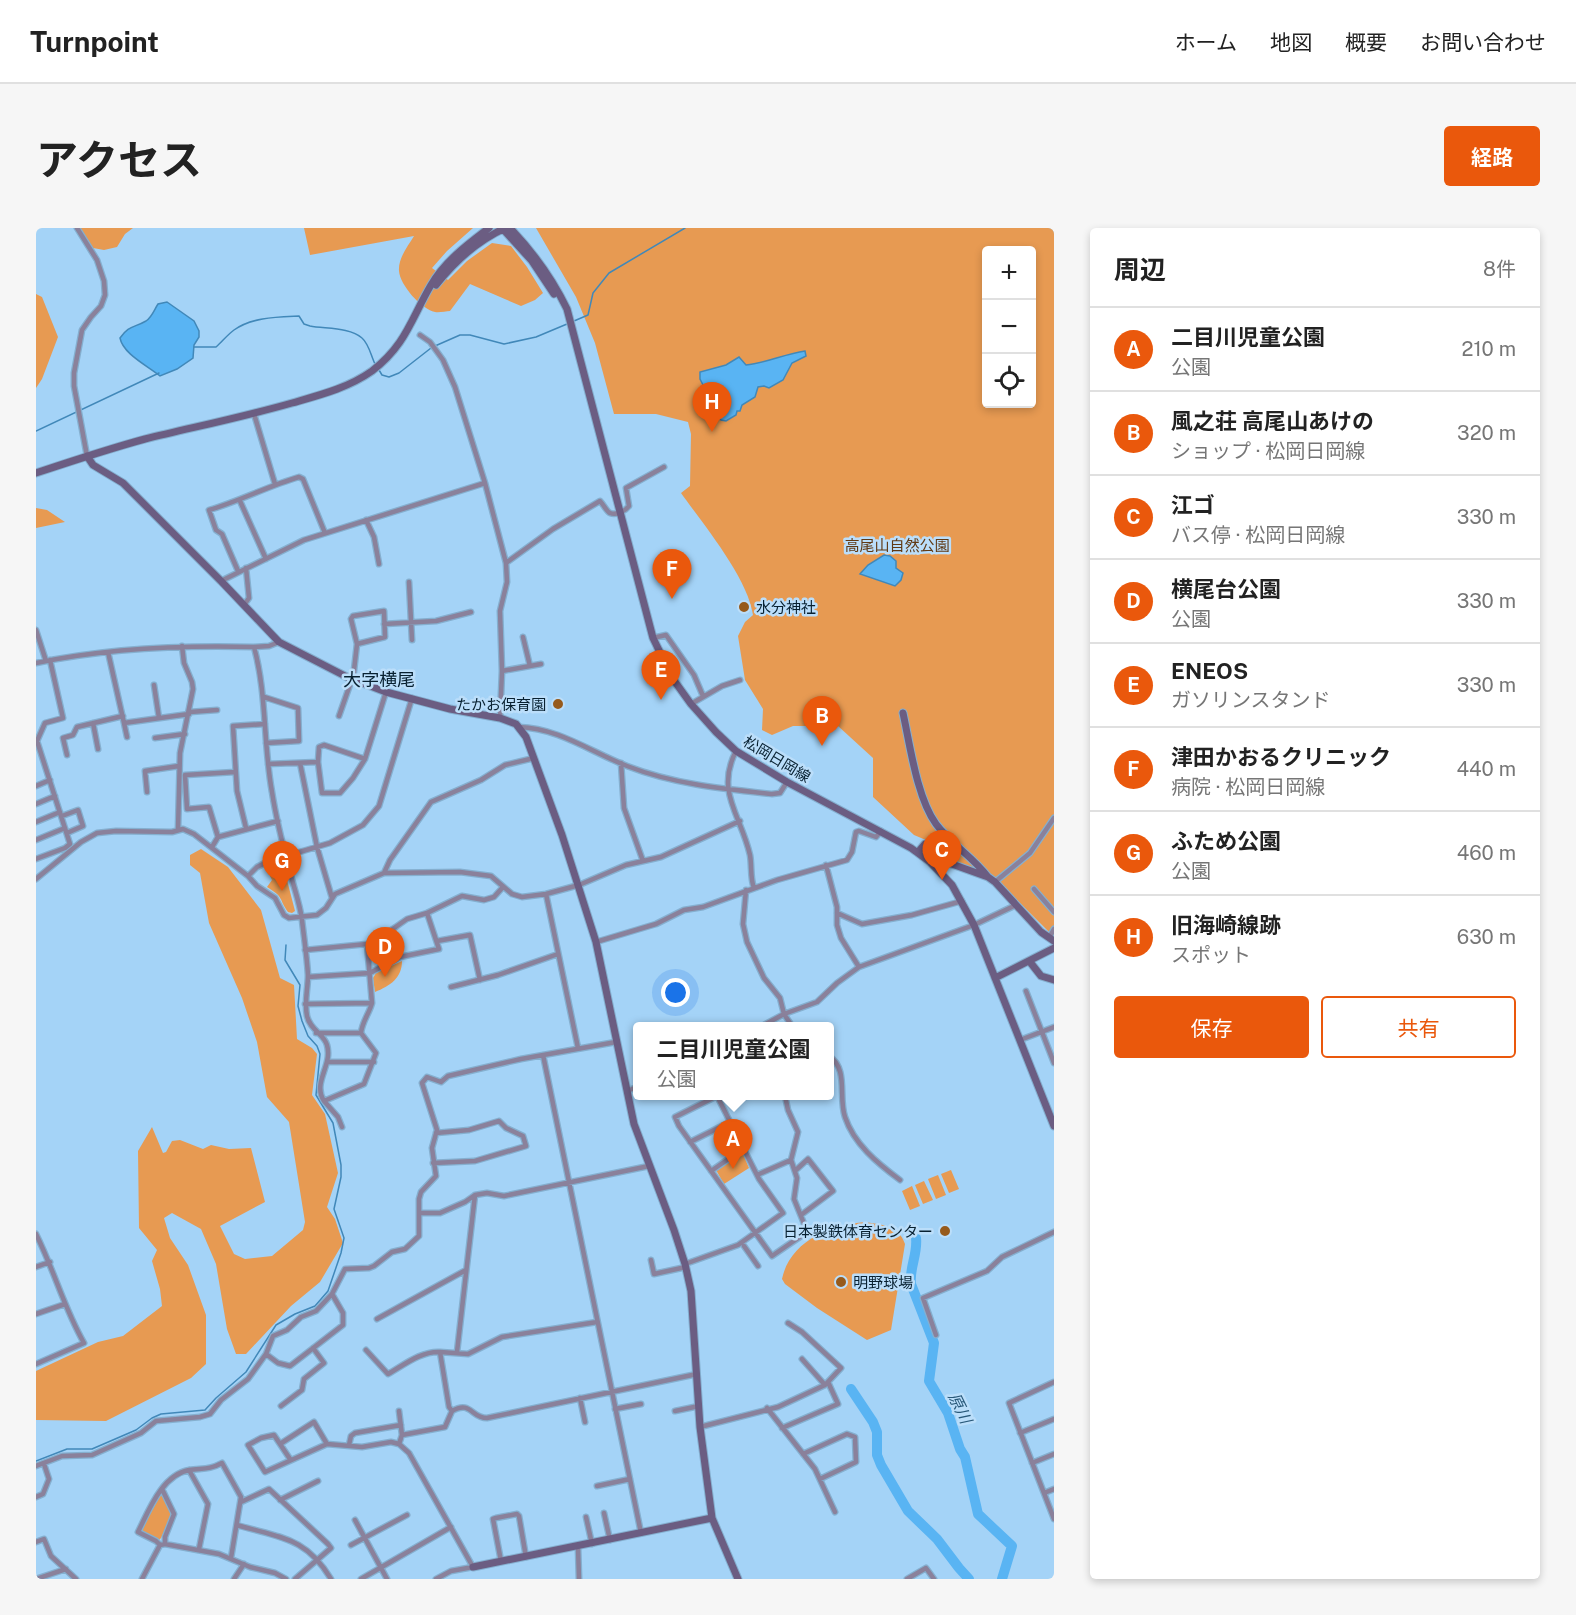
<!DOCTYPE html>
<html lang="ja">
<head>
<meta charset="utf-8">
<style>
	:root { --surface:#fff; --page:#f6f6f6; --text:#222; --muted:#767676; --line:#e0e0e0; --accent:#ea580c }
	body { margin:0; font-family:"Public Sans","Noto Sans JP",sans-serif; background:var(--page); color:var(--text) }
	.controls { position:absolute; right:18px; top:18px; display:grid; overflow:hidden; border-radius:6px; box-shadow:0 3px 9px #0003 }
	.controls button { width:54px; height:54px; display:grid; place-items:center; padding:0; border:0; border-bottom:2px solid var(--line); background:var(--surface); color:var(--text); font:30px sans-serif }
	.you { position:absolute; left:640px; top:765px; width:21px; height:21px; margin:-15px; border:4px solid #fff; border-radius:50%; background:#1a73e8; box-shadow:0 0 0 9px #1a73e833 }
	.badge { display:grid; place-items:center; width:39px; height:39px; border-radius:50%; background:var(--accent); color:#fff; font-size:20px; font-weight:700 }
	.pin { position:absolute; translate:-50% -50px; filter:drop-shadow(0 2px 3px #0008) }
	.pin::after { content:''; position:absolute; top:32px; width:21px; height:18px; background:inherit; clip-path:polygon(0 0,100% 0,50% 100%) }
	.popup { position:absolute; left:597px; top:794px; width:201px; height:78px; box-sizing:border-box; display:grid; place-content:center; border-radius:6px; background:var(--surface); filter:drop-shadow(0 2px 4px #0005); font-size:20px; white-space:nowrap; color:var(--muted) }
	.popup b { font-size:22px; color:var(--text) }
	.popup::after { content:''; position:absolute; left:50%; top:100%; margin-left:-12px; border:12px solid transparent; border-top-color:var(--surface) }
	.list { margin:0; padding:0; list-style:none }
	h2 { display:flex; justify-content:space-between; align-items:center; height:78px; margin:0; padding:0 24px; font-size:26px }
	h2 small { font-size:20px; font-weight:400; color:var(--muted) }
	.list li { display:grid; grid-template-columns:39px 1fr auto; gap:18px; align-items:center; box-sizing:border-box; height:84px; padding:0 24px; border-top:2px solid var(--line) }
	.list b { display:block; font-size:22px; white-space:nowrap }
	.list p { margin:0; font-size:20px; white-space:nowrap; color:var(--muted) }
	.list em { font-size:20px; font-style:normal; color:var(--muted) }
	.actions { display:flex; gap:12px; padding:18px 24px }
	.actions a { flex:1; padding:14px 0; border:2px solid var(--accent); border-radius:6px; text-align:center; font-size:21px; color:var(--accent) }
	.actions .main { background:var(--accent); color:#fff }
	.icon { flex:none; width:33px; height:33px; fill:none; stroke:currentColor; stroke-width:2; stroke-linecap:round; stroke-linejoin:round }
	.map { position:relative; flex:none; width:1018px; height:1351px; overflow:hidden; border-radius:6px }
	header { display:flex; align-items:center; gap:36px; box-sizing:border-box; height:84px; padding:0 30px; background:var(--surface); border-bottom:2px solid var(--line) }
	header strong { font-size:28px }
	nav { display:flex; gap:33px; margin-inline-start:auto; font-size:21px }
	.intro { display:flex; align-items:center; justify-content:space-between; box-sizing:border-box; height:144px; padding:0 36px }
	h1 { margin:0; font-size:42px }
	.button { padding:15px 27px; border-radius:6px; background:var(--accent); color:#fff; font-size:21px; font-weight:700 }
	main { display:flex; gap:36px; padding:0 36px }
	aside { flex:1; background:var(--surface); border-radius:6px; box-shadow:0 3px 9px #0003 }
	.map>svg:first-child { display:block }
</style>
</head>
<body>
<header>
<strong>Turnpoint</strong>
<nav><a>ホーム</a><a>地図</a><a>概要</a><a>お問い合わせ</a></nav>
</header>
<div class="intro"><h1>アクセス</h1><a class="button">経路</a></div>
<main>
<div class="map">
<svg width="1018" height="1351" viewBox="0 0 1018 1351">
	<rect width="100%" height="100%" fill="#a4d3f7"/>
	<path fill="#e79a52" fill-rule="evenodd" d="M43,0H97L89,6L81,19L68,22L57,20Z
		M268,0H437L411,23L396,40L412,52L431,33L456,15L475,18L491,39L507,65L499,72L485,78L434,56L414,83C410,83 403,85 399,84C385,81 364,57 363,43C362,30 372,18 378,8L274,27Z
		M500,0H1018V709L965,656L939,641L913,631L897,615L878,607L837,569V530L802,498H757L736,507L726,502L727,481L709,452L702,408L709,394L717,387C712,350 667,296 645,265L654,258L655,206L652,194L620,186H578L559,115L540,69ZM951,22H996V176H951Z
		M0,66L6,69L22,109L6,151L0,160Z
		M0,280L11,282L29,294L0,300Z
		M165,621L192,639L225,682L244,750L258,757L261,811L276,820L281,826L276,867L289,886L302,945L291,979L299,991L307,1015L284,1054L255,1078L210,1126H200L191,1101L180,1036L165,1001L136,985L128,990L134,1010L152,1037L170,1087V1136L155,1150L70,1193L0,1192V1143L62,1114L87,1108L126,1078L124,1061L116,1033L121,1022L103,1000L102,923L116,899L127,925L130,924L136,913L144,912L167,921L175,917L193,921L215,920L229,974L184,998L198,1026L209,1031L236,1028L267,1002L269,994L253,894L231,869L221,814L206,770L173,695L164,645L154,637V627Z
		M246,633L259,683L256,685L252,684C242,670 249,670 231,659L236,652L229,638Z
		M366,733C366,750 354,758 339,764L337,750L340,745Z
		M704,925L707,926L713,940L688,956L680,942Z
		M915,942L923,961L913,965L905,946Z
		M902,947L910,967L900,971L892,951Z
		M888,953L897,972L887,976L879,957Z
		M876,958L884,978L874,982L866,963Z
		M829,994C846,997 863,997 869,1016L855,1102L831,1112L781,1080L749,1056L746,1051C754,1013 794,997 829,994Z
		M124,1268H127L136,1287L125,1310L123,1312L107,1304L106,1300Z"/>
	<path fill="#59b4f3" stroke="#4188b9" stroke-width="1.5" d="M131,74L158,93L163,103V109L158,117L157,130L141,141L124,148C112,138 87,126 84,110C93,97 98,100 110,93C116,89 118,82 122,76Z
		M769,123L770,128L756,135L747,152L733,160L728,158L722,159L719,169L706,177L704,183H701L700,187L690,193L685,192L664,151V144L690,137L703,129L710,137C731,135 748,126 769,123Z
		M848,327L854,328L860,333V340L867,345L865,352L859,358L824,346L832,337Z"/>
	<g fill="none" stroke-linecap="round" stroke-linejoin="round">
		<path stroke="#4188b9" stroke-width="1.5" d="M538,93L552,87L557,65L573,45L649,0
			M399,118L424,107H434L468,116L500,109L531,96
			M158,119H180C186,114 191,107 198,102C216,89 242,89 263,88L268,96L274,98C289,101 314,99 326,110C333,116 335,128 339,136
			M343,142L346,147L353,149L363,145L395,120
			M0,203L123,145
			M0,1233L31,1221H56L100,1202L116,1190L125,1186L169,1182L180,1170L210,1144L240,1097L259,1086L279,1078L292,1063L305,1025L308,1010L298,981L305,949V937L297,895L280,867L284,826L281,818L272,808L266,793L262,778L264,757L249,732L250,717"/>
		<path stroke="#59b4f3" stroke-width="10" d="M880,1010C882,1026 873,1040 875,1056L898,1115L893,1153L912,1185L924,1221L929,1229L942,1286L976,1318L966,1351
			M815,1161L837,1194L841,1204V1227L845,1237L872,1283L901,1311L923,1340L933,1351"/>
		<g stroke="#85afcf" stroke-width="7">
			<path id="street" d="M41,0L61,32L68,53L69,67L65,78L55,89L46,102L38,145V158L51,228
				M384,107L394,114L407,132L419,159L449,255L470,335L471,354L464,383L466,443L464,490
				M218,186L239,256
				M204,273L230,331
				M330,292L338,309L343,336
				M470,335L517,301L564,273C567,276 571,284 574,285C581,288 590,282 593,278L590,260L628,239
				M202,343L186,306L180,302L173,282C204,273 232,258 263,249L267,251L289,305
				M185,353L268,312L449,255
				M373,354L376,412
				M208,377L213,370L210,340
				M348,396L400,393L435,384
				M0,402L10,433
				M487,409L494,438
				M617,410L630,407L658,447L667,468
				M218,419C231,466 227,515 236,564C240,590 247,618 254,644C258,660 264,676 266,692C268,710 271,729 272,747C272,761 268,774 271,788C274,802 288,806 291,817C297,838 276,854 288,873
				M72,424L88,495L153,486
				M0,435C72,420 145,417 218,419L233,418L243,414
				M466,443L505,436
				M317,451L321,416L315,391L317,388L348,383L349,409L321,416
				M118,457L123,490
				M228,469L262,480L263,513L230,515
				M655,476L686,458L704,452
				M154,484L181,482
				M303,488L316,451
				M57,495L62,521
				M88,495L91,509
				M483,499C522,500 555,524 591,538C637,556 687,561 736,566L744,565L751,554
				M119,510L149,506
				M700,523C679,564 705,587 714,627C716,638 714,650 718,660
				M31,527L27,510L37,507L41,499L87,488
				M329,531L288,517L283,519L282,534L286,565H304L317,550L329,531L350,464
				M264,535L281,619L296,670
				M585,535L588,580L607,633
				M232,536L282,534
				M0,558L14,552
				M111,564L109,543L143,538
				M0,576L19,568
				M26,588L42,582L47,598L31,605
				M0,594L24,584
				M210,600L201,563L197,498L229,496
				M142,602L144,525L157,461L156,454L148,435L146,418
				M182,609L173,579L151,581L149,547L199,544
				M0,612L29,600
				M176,619L182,609L242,593
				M0,631L29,620L34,616L1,513L9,495L27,490L14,432
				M790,637L801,679V697L805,710L823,739
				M348,645L354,632L395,574L445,552L469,537L498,530
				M212,648L221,639L233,633L294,615L327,597L343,578L376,470
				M0,651L45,614L61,605L80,603L136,604L147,601L158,606L212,648L221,658L239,670L248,687L253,690L281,687L290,680L299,666L348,645L424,644L455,648L476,666L486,669L510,666L543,657L590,637L625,629L704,593
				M959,654L994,625L1018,590
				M998,661L1018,684
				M710,662L707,696L711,714L728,750L744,770L748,786L756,798
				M510,666L542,820
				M801,685L826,696L876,687L926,673
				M1013,710L1018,701
				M401,713L434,707L444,752
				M560,714L620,696L648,682L667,679L741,652L811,632L816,624L820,604L823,603L840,609L845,603
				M269,722L331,716L341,712L371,691L391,685L426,668L448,672L458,669L467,659
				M272,749L334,745L364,729L403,721L391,685
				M415,759L462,747L522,726
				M990,763L1018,835
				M269,776L336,775
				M726,798L748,786L781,774L801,755L823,739L938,697L980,677
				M280,805H325
				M984,812L1018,799
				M507,827L605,1305
				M793,828C813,841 802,869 809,889C818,916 841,935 864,952
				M292,834H338
				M591,863L601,859
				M681,868L639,889L643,898L736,1028L768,1006L769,998L758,971L761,950L755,932
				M306,899L302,889L288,873L328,856L340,825L325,805C326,794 333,786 336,775L331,716
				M654,914L694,894
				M397,935L439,933L490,918L487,908L470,900L463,893L433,902L400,905
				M760,942L772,931L797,963L765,987
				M675,943L707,921
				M721,947L755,932L762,904L752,882L749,868
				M384,985H404L429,974L439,967L451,965L468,968L613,938
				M0,1006C18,1042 28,1080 48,1115L0,1136
				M708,1018L722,1038
				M615,1032L618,1046L650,1039
				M649,1036L702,1017L747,985L723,951L681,868
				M0,1039L14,1034
				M0,1086L29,1076
				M341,1091L430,1042
				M900,1107L887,1070L951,1043L966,1029L1018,1004
				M330,1122L352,1146C368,1137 385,1123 404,1124
				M421,1124L439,967
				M230,1126L242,1135L254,1138L307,1097V1085L296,1066
				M766,1131L789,1157
				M1018,1154L973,1175L1018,1291
				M544,1170L549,1194
				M245,1178L266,1162L268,1151L288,1135L277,1120
				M731,1180L779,1241L799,1284
				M579,1181L605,1176
				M363,1183L366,1207L363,1216
				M416,1183L413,1179L404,1124L432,1126L466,1109L561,1094
				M639,1183L663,1178
				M664,1199L742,1179L789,1157L805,1140L766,1104L752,1095
				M746,1200L802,1176L792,1154
				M984,1205L1018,1191
				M366,1207L409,1199L416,1183C435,1172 435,1190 451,1190L661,1146
				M244,1216L278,1194L291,1216
				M313,1217L315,1208L319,1205L365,1197
				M767,1226L811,1206L819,1209L820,1234L784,1251
				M254,1231L238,1207L225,1210L212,1217L229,1244L291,1216L326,1219L355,1214L363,1216L373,1225L437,1339L415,1343L400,1351
				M996,1235L1018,1226
				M0,1238L26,1228L56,1227L105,1205L120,1193L164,1189L174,1186L185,1172L212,1151L230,1126L237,1108L251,1102L265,1089L280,1083L296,1066L309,1041L333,1040L338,1038L356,1024L369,1021L383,1008V971L385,964L400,948L396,920L401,902L386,855L391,849L405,854L412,848L485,831L580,814
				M153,1242L172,1276L163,1321
				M561,1258L594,1251
				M126,1261L138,1286L129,1309V1316
				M1008,1265L1018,1261
				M0,1269L7,1266L13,1251L8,1236
				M244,1272L282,1253
				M205,1274L233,1261L292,1316L295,1320L259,1351
				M568,1285L574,1312
				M550,1289L556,1316
				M319,1292L351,1351
				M201,1297C245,1310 270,1309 295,1351
				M0,1314L8,1311L15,1328L40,1351
				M124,1317L120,1313L102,1304C113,1282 126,1247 153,1242C167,1240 173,1242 186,1235L205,1269L195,1330
				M315,1317L371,1287
				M542,1319L543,1351
				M465,1333L457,1291L460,1290L481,1286L483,1288L490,1329
				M0,1351L30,1341
				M106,1351L124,1317L129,1316L183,1326L214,1339L239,1345L250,1351
				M198,1351L208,1336
				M325,1351L415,1299
				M871,1351L890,1340L898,1351"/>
		</g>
		<g stroke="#85afcf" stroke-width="9">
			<path id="secondary" d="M466,0L496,33L518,66
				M474,0C498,25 516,50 531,81L617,410L637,451L655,476L680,504L700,523L751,554L875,620L894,634L916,657L938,697L1018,898
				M400,57C419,33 441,13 469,0
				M51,228L57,237L87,255L185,353L243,414L311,449L350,464L414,481L464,490L480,496L490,509L526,607L560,714L598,896L638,1002L649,1036L655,1063L664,1199L676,1290L702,1351
				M0,245C36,233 72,221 109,211C158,199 207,189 256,175C284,167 312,160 336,143C370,117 375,91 395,57C409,33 432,16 453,0
				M867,485C874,517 881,570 900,596C915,616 937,629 952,649
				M882,624L889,616H891L913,635L952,649L959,654L1005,704L1018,713
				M994,734L1005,748L1018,752
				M959,750L1018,720
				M437,1339L676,1290"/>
		</g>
		<use href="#street" stroke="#8a819b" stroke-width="4.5"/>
		<use href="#secondary" stroke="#6b5d82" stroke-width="7"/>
	</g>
	<g fill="#965a1c" stroke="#bbdefa" stroke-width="2">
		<circle cx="708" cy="379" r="6"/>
		<circle cx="522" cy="476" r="6"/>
		<circle cx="909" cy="1003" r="6"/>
		<circle cx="805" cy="1054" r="6"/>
	</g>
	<g text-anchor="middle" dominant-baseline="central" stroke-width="5" stroke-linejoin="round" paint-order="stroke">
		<g font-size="15" fill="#603913" stroke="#bbdefa">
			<text x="861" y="317">高尾山自然公園</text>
		</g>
		<g font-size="15" fill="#082131" stroke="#bbdefa" text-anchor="start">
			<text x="720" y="379">水分神社</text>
			<text x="510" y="476" text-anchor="end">たかお保育園</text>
			<text x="897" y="1003" text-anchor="end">日本製鉄体育センター</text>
			<text x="817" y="1054">明野球場</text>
		</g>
		<g font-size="15" fill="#082131" stroke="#bbdefa">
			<text transform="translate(741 531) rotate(31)">松岡日岡線</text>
		</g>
		<g font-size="16" font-style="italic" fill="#285879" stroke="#bbdefa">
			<text transform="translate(924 1180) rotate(64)">原川</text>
		</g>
		<g font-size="18" fill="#082131" stroke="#bbdefa">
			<text x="343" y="451">大字横尾</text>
		</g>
	</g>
</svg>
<div class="controls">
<button>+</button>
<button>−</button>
<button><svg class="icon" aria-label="locate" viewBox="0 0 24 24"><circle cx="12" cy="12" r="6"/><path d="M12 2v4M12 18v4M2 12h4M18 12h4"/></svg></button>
</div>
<div class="you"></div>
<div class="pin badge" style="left:697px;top:941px">A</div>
<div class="popup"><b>二目川児童公園</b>公園</div>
<div class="pin badge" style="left:786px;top:518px">B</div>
<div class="pin badge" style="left:906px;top:652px">C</div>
<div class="pin badge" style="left:349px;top:749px">D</div>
<div class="pin badge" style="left:625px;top:472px">E</div>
<div class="pin badge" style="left:636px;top:371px">F</div>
<div class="pin badge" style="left:246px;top:663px">G</div>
<div class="pin badge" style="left:676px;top:204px">H</div>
</div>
<aside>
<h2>周辺<small>8件</small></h2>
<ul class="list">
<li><span class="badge">A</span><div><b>二目川児童公園</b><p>公園</p></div><em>210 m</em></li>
<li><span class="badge">B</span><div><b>風之荘 高尾山あけの</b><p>ショップ · 松岡日岡線</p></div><em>320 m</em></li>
<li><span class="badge">C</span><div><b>江ゴ</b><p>バス停 · 松岡日岡線</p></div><em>330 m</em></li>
<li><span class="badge">D</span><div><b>横尾台公園</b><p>公園</p></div><em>330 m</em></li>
<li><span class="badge">E</span><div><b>ENEOS</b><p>ガソリンスタンド</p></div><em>330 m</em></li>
<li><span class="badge">F</span><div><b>津田かおるクリニック</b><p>病院 · 松岡日岡線</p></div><em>440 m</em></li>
<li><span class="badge">G</span><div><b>ふため公園</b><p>公園</p></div><em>460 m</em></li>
<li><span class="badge">H</span><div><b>旧海崎線跡</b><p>スポット</p></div><em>630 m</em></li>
</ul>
<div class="actions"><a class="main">保存</a><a>共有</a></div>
</aside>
</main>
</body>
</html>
